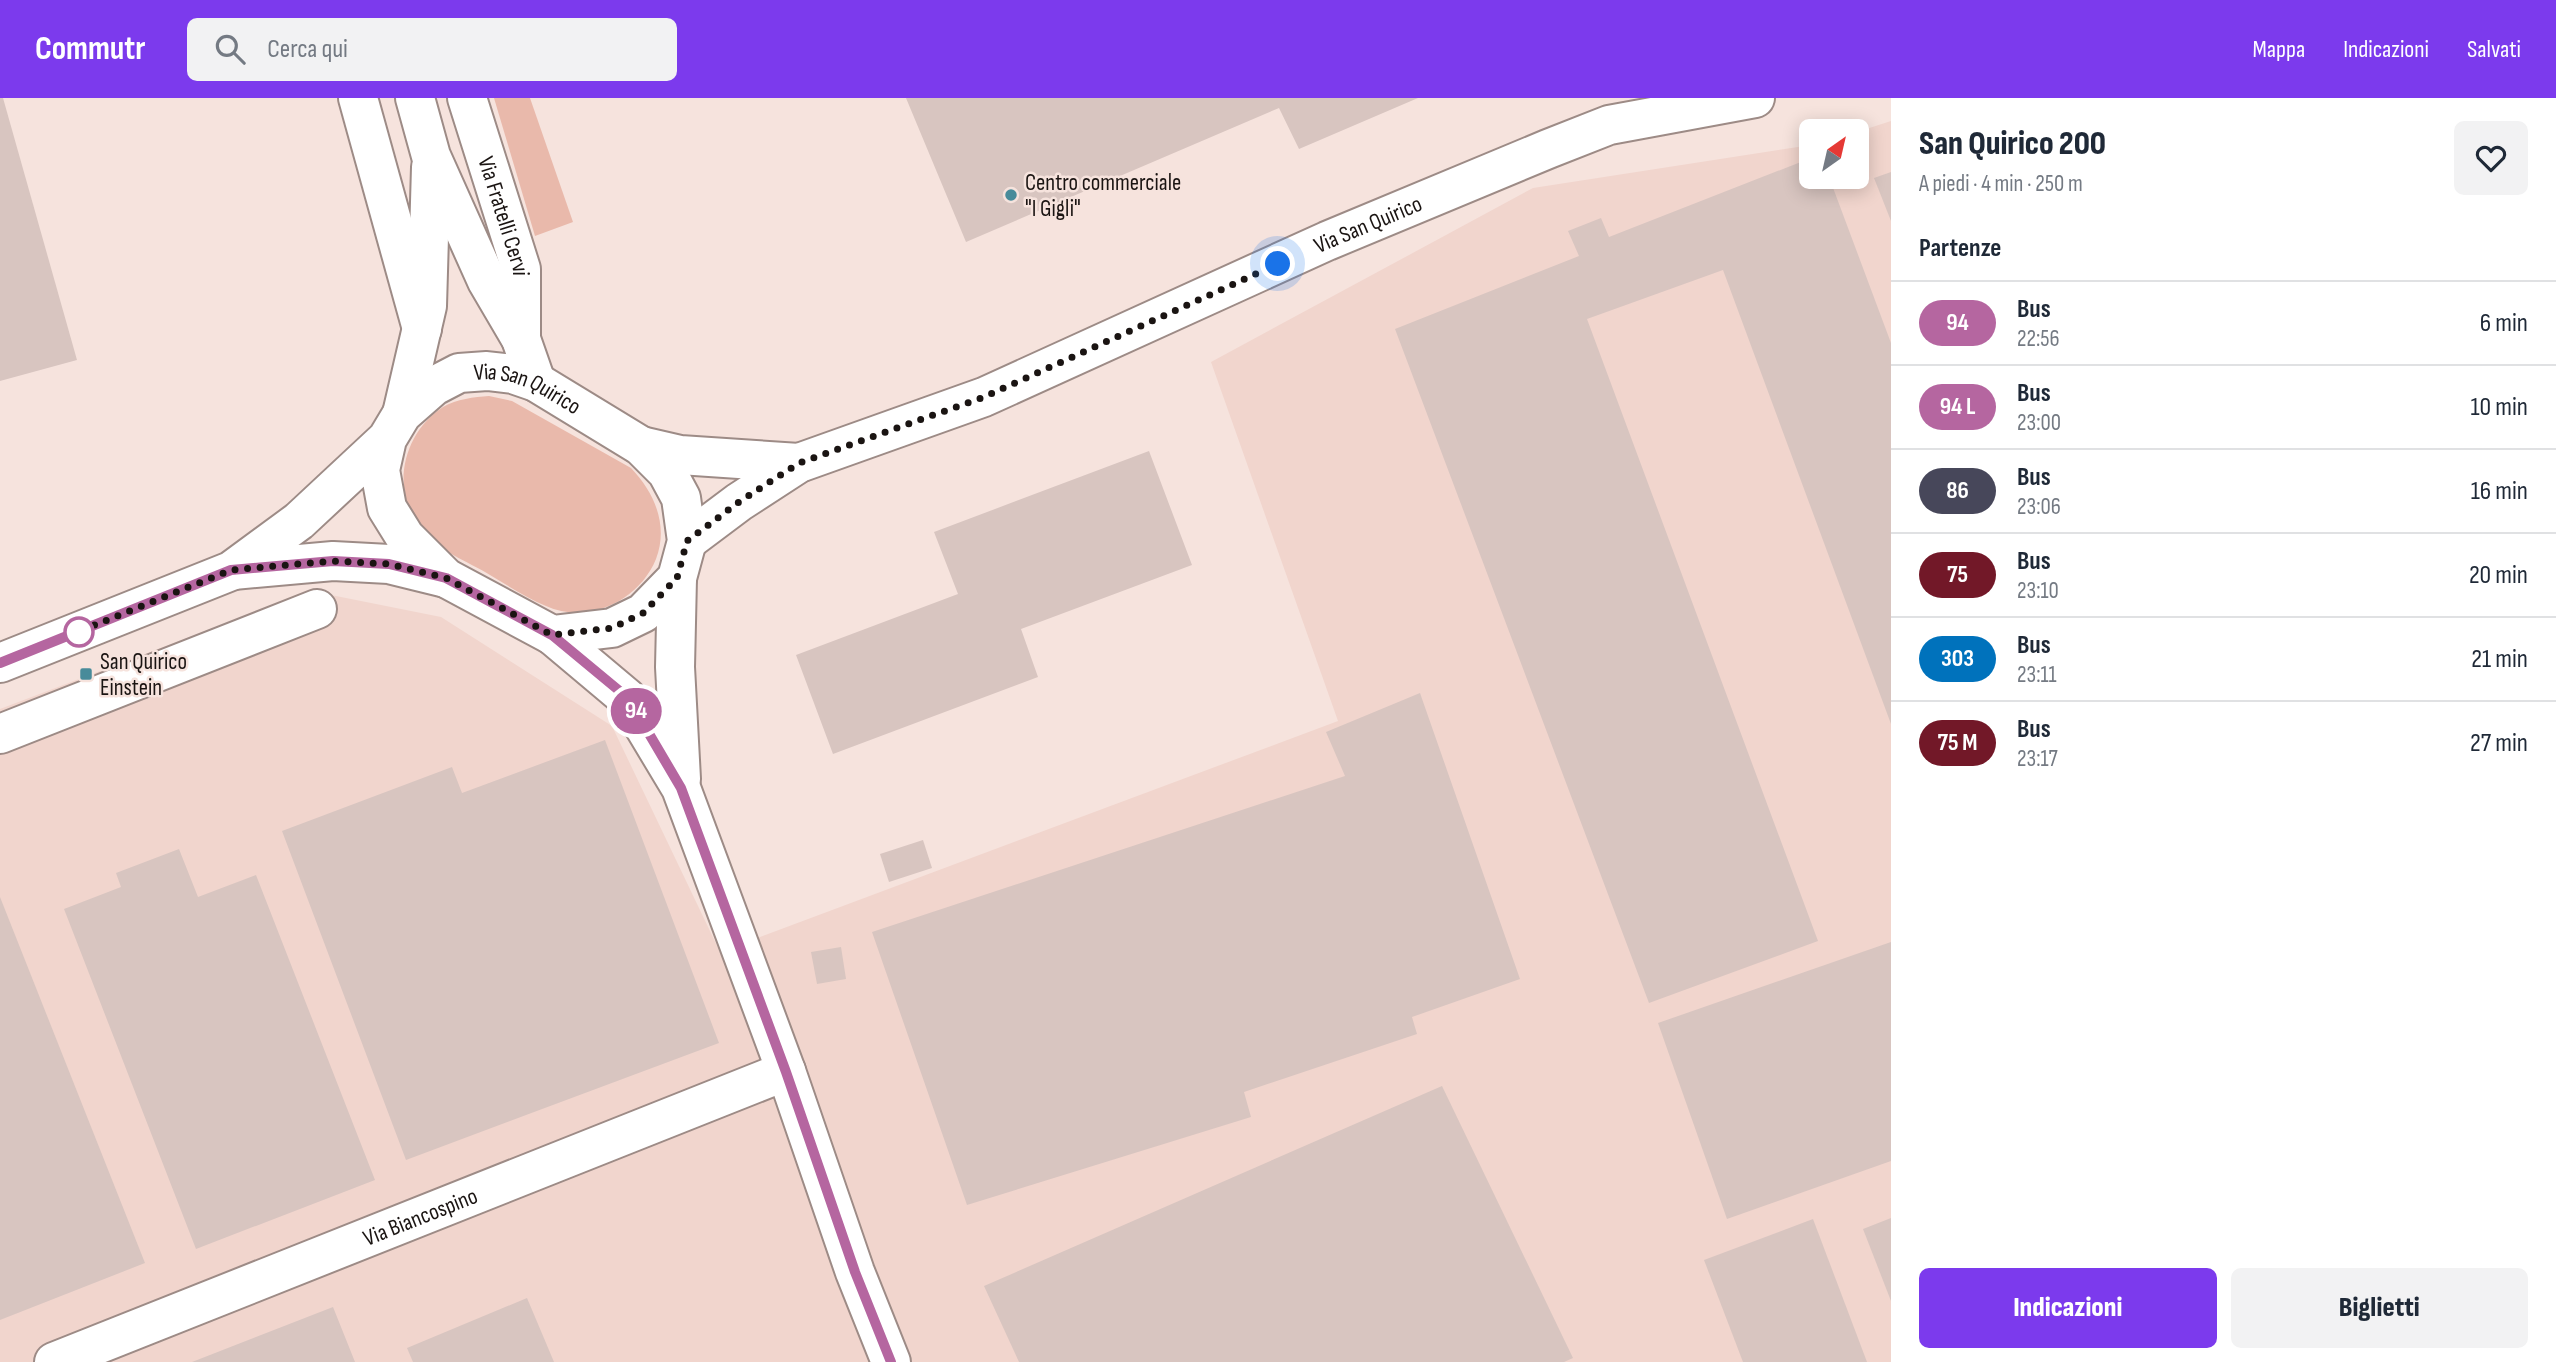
<!DOCTYPE html>
<html lang="it">
<meta charset="utf-8">
<style>
body{margin:0;font-family:"Sofia Sans Condensed",sans-serif;background:#f2f2f3;color:#1f2937;height:100vh;display:flex;flex-direction:column;font-size:26px;white-space:nowrap}
*{box-sizing:border-box;margin:0}
p{font-size:23px;color:#747a83}
.icon{flex:none;width:38px;height:38px;fill:none;stroke:currentColor;stroke-width:2;stroke-linecap:round;stroke-linejoin:round}
.map{position:relative;flex:1;overflow:hidden}
.sheet{display:flex;flex-direction:column;background:#fff;width:665px}
.sheet>*{flex:none}
.badge{padding:0 14px;border-radius:23px;font-size:24px;line-height:46px}
.needle{width:46px;rotate:34deg}
.tools{position:absolute;left:1799px;top:21px;display:grid;gap:14px}
.tools a{display:grid;place-items:center;width:70px;height:70px;border-radius:10px;background:#fff;box-shadow:0 4px 18px #0003;font-size:35px}
.you{position:absolute;width:35px;height:35px;margin:-18px;border:5px solid #fff;border-radius:50%;background:#1a73e8;box-shadow:0 0 0 10px #1a73e833}
.map>.badge{position:absolute;translate:-50% -50%;box-shadow:0 0 0 4px #fff}
h2{padding:0 28px;font-size:26px;line-height:63px}
.round{display:grid;place-items:center;flex:none;width:74px;height:74px;border-radius:10px;background:#f2f2f3}
.head{display:flex;align-items:center;justify-content:space-between;height:119px;padding:0 28px}
h1{font-size:33px;font-weight:800;line-height:52px}
.primary-button{display:flex;gap:14px;margin-top:auto;padding:14px 28px}
.primary-button a{flex:1;height:80px;border-radius:10px;background:#7c3aed;color:#fff;font-size:28px;font-weight:800;line-height:80px;text-align:center}
.primary-button a+a{background:#f2f2f3;color:#1f2937}
ul{padding:0;list-style:none}
li{display:flex;align-items:center;gap:21px;height:84px;padding:0 28px;border-top:2px solid #e0e1e3}
li div{flex:1}
li b{display:block;font-size:26px}
li em{font-style:normal}
li .badge{min-width:77px;font-weight:700;text-align:center}
header{display:flex;align-items:center;gap:42px;box-sizing:border-box;height:98px;padding:0 35px;background:#7c3aed;color:#fff}
header strong{font-size:33px}
nav{display:flex;gap:38px;margin-inline-start:auto;font-size:24px}
.search{width:490px;height:63px;background:#f2f2f3;display:flex;align-items:center;gap:18px;box-sizing:border-box;padding:0 24px;border-radius:10px;color:#747a83;font-size:26px}
main{display:flex;flex:1;min-height:0}
.map>svg:first-child{display:block}
.built{fill:#f1d5cd}
.green{fill:#e9b9ab}
.building{fill:#d8c5c0}
.lines{fill:none;stroke-linecap:round;stroke-linejoin:round}
.minor-casing{stroke:#9d8b86;stroke-width:42}
.major-casing{stroke:#9d8b86;stroke-width:42}
.minor{stroke:#fff;stroke-width:38}
.major{stroke:#fff;stroke-width:38}
.line-casing{stroke:#fff;stroke-width:16}
.line{stroke:#b566a0;stroke-width:10}
.walk{stroke:#1a1412;stroke-width:7;stroke-dasharray:0 12.6}
.poi-dot{fill:#488b9a;stroke:#f6e3dd;stroke-width:2.5}
.stop-dot{fill:#fff;stroke:#b566a0;stroke-width:3.5}
.labels{text-anchor:middle;stroke-width:5;stroke-linejoin:round;paint-order:stroke}
.poi-label{font-size:23px;fill:#1a1412;stroke:#f6e3dd;text-anchor:start}
.street-label{font-size:23px;fill:#1a1412;stroke:#f6e3dd}
</style>
<header>
<strong>Commutr</strong>
<div class="search"><svg class="icon" aria-label="search" viewBox="0 0 24 24"><circle cx="10" cy="10" r="6"/><path d="M15 15l6 6"/></svg>Cerca qui</div>
<nav><a>Mappa</a><a>Indicazioni</a><a>Salvati</a></nav>
</header>
<main>
<div class="map">
<svg width="1891" height="1264" viewBox="0 0 1891 1264">
<rect width="100%" height="100%" fill="#f6e3dd"/>
<path class="built" d="M1891,23V1264H0V611L311,493L441,519L612,628L720,854L1338,623L1211,264L1533,90L1811,47V79H1857V34Z"/>
<g class="green">
<path d="M494,0H530L573,124L535,138Z"/>
<path d="M489,298L512,303L631,370C654,394 669,427 656,461C639,503 588,527 546,508C525,499 505,486 485,474C462,461 436,451 420,430C390,391 403,335 443,309C457,301 474,299 489,298Z"/>
</g>
<g class="building">
<path d="M0,0H3L77,262L0,283Z"/>
<path d="M906,0H1418L1299,51L1279,10L966,144Z"/>
<path d="M1811,60V79H1829L1891,245V626L1723,172L1587,221L1818,843L1649,905L1395,231L1579,158L1568,133L1601,120L1609,139Z"/>
<path d="M1891,74V123L1874,80Z"/>
<path d="M1149,353L1192,467L1021,531L1038,579L833,656L796,557L958,496L934,434Z"/>
<path d="M1420,595L1520,881L1412,919L1417,936L1244,994L1251,1019L967,1107L872,834L1345,678L1326,634Z"/>
<path d="M605,642L719,945L406,1062L282,733L452,669L462,695Z"/>
<path d="M923,742L932,770L889,784L880,756Z"/>
<path d="M179,751L198,799L256,777L375,1082L196,1151L64,811L121,789L116,775Z"/>
<path d="M0,799L145,1165L0,1222Z"/>
<path d="M1891,844V1063L1727,1121L1658,925Z"/>
<path d="M841,849L846,881L817,886L811,854Z"/>
<path d="M1442,988L1573,1260L1564,1264H1019L984,1188Z"/>
<path d="M1891,1120V1203L1863,1131Z"/>
<path d="M1813,1121L1867,1264H1743L1704,1162Z"/>
<path d="M527,1200L554,1264H413L407,1250Z"/>
<path d="M333,1209L355,1264H192Z"/>
</g>
<g class="lines">
<defs>
<g id="minor">
<path d="M358,0L422,231"/>
<path id="s1" d="M467,0L521,171V241"/>
<path d="M641,348L680,357L799,365"/>
<path id="s2" d="M687,443L739,404L799,365L984,299L1327,143L1548,51L1609,27L1755,0"/>
<path d="M677,480L675,569L681,681"/>
<path d="M552,537L627,600L681,690L786,973L855,1174L891,1264"/>
<path d="M0,636L317,511"/>
<path id="s3" d="M54,1264L786,973"/>
</g>
<g id="major">
<path d="M415,0L431,58L487,183L521,241L536,284"/>
<path d="M402,316L427,208L431,69"/>
<path d="M233,472L333,463L389,466L446,480"/>
<path id="s4" d="M0,565L231,473L299,423L387,341L402,316L434,288L459,275L487,273L513,276L536,284L641,348L667,374L681,400L687,443L677,480L643,515L612,530L552,537L446,480L405,439L387,410L380,372L387,341"/>
</g>
</defs>
<use href="#minor" class="minor-casing"/>
<use href="#major" class="major-casing"/>
<use href="#minor" class="minor"/>
<use href="#major" class="major"/>
</g>
<g class="lines">
<defs>
<path id="line" d="M0,565L231,472L333,463L389,466L446,480L552,537L628,600L681,690L786,974L855,1174L891,1264"/>
</defs>
<use href="#line" class="line-casing"/>
<use href="#line" class="line"/>
<path class="walk" d="M79,534L75,535L231,472L333,463L389,466L446,480L552,537L612,530L643,515L677,480L687,443L739,404L799,365L984,299L1278,166"/>
</g>
<g class="poi-dot">
<circle cx="1011" cy="97" r="7"/>
<rect x="79" y="569" width="14" height="14" rx="3.5"/>
</g>
<circle class="stop-dot" cx="79" cy="534" r="14"/>
<g class="labels">
<g class="poi-label">
<text x="1025" y="92">Centro commerciale<tspan x="1025" dy="26">"I Gigli"</tspan></text>
<text x="100" y="571">San Quirico<tspan x="100" dy="26">Einstein</tspan></text>
</g>
<g class="street-label">
<text dy="8" stroke="none"><textPath href="#s1" startOffset="124">Via Fratelli Cervi</textPath></text>
<text dy="8" stroke="none"><textPath href="#s2" startOffset="754">Via San Quirico</textPath></text>
<text dy="8" stroke="none"><textPath href="#s4" startOffset="625">Via San Quirico</textPath></text>
<text dy="8" stroke="none"><textPath href="#s3" startOffset="394">Via Biancospino</textPath></text>
</g>
</g>
</svg>
<div class="tools">
<a><svg class="needle" viewBox="-14 -14 28 28"><path d="M0-13l5 13h-10z" fill="#e53935"/><path d="M0 13l5-13h-10z" fill="#747a83"/></svg></a>
</div>
<div class="you" style="left:1278px;top:166px"></div>
<b class="badge" style="left:636px;top:613px;background:#b566a0;color:#fff">94</b>
</div>
<section class="sheet">
<div class="head"><div><h1>San Quirico 200</h1><p>A piedi · 4 min · 250 m</p></div><a class="round"><svg class="icon" aria-label="heart" viewBox="0 0 24 24"><path d="M12 20l-8-8c-3-5 5-10 8-4 3-6 11-1 8 4z"/></svg></a></div>
<h2>Partenze</h2>
<ul>
<li><span class="badge" style="background:#b566a0;color:#fff">94</span><div><b>Bus</b><p>22:56</p></div><em>6 min</em></li>
<li><span class="badge" style="background:#b566a0;color:#fff">94 L</span><div><b>Bus</b><p>23:00</p></div><em>10 min</em></li>
<li><span class="badge" style="background:#47475a;color:#fff">86</span><div><b>Bus</b><p>23:06</p></div><em>16 min</em></li>
<li><span class="badge" style="background:#721828;color:#fff">75</span><div><b>Bus</b><p>23:10</p></div><em>20 min</em></li>
<li><span class="badge" style="background:#0072bc;color:#fff">303</span><div><b>Bus</b><p>23:11</p></div><em>21 min</em></li>
<li><span class="badge" style="background:#721828;color:#fff">75 M</span><div><b>Bus</b><p>23:17</p></div><em>27 min</em></li>
</ul>
<div class="primary-button"><a>Indicazioni</a><a>Biglietti</a></div>
</section>
</main>
